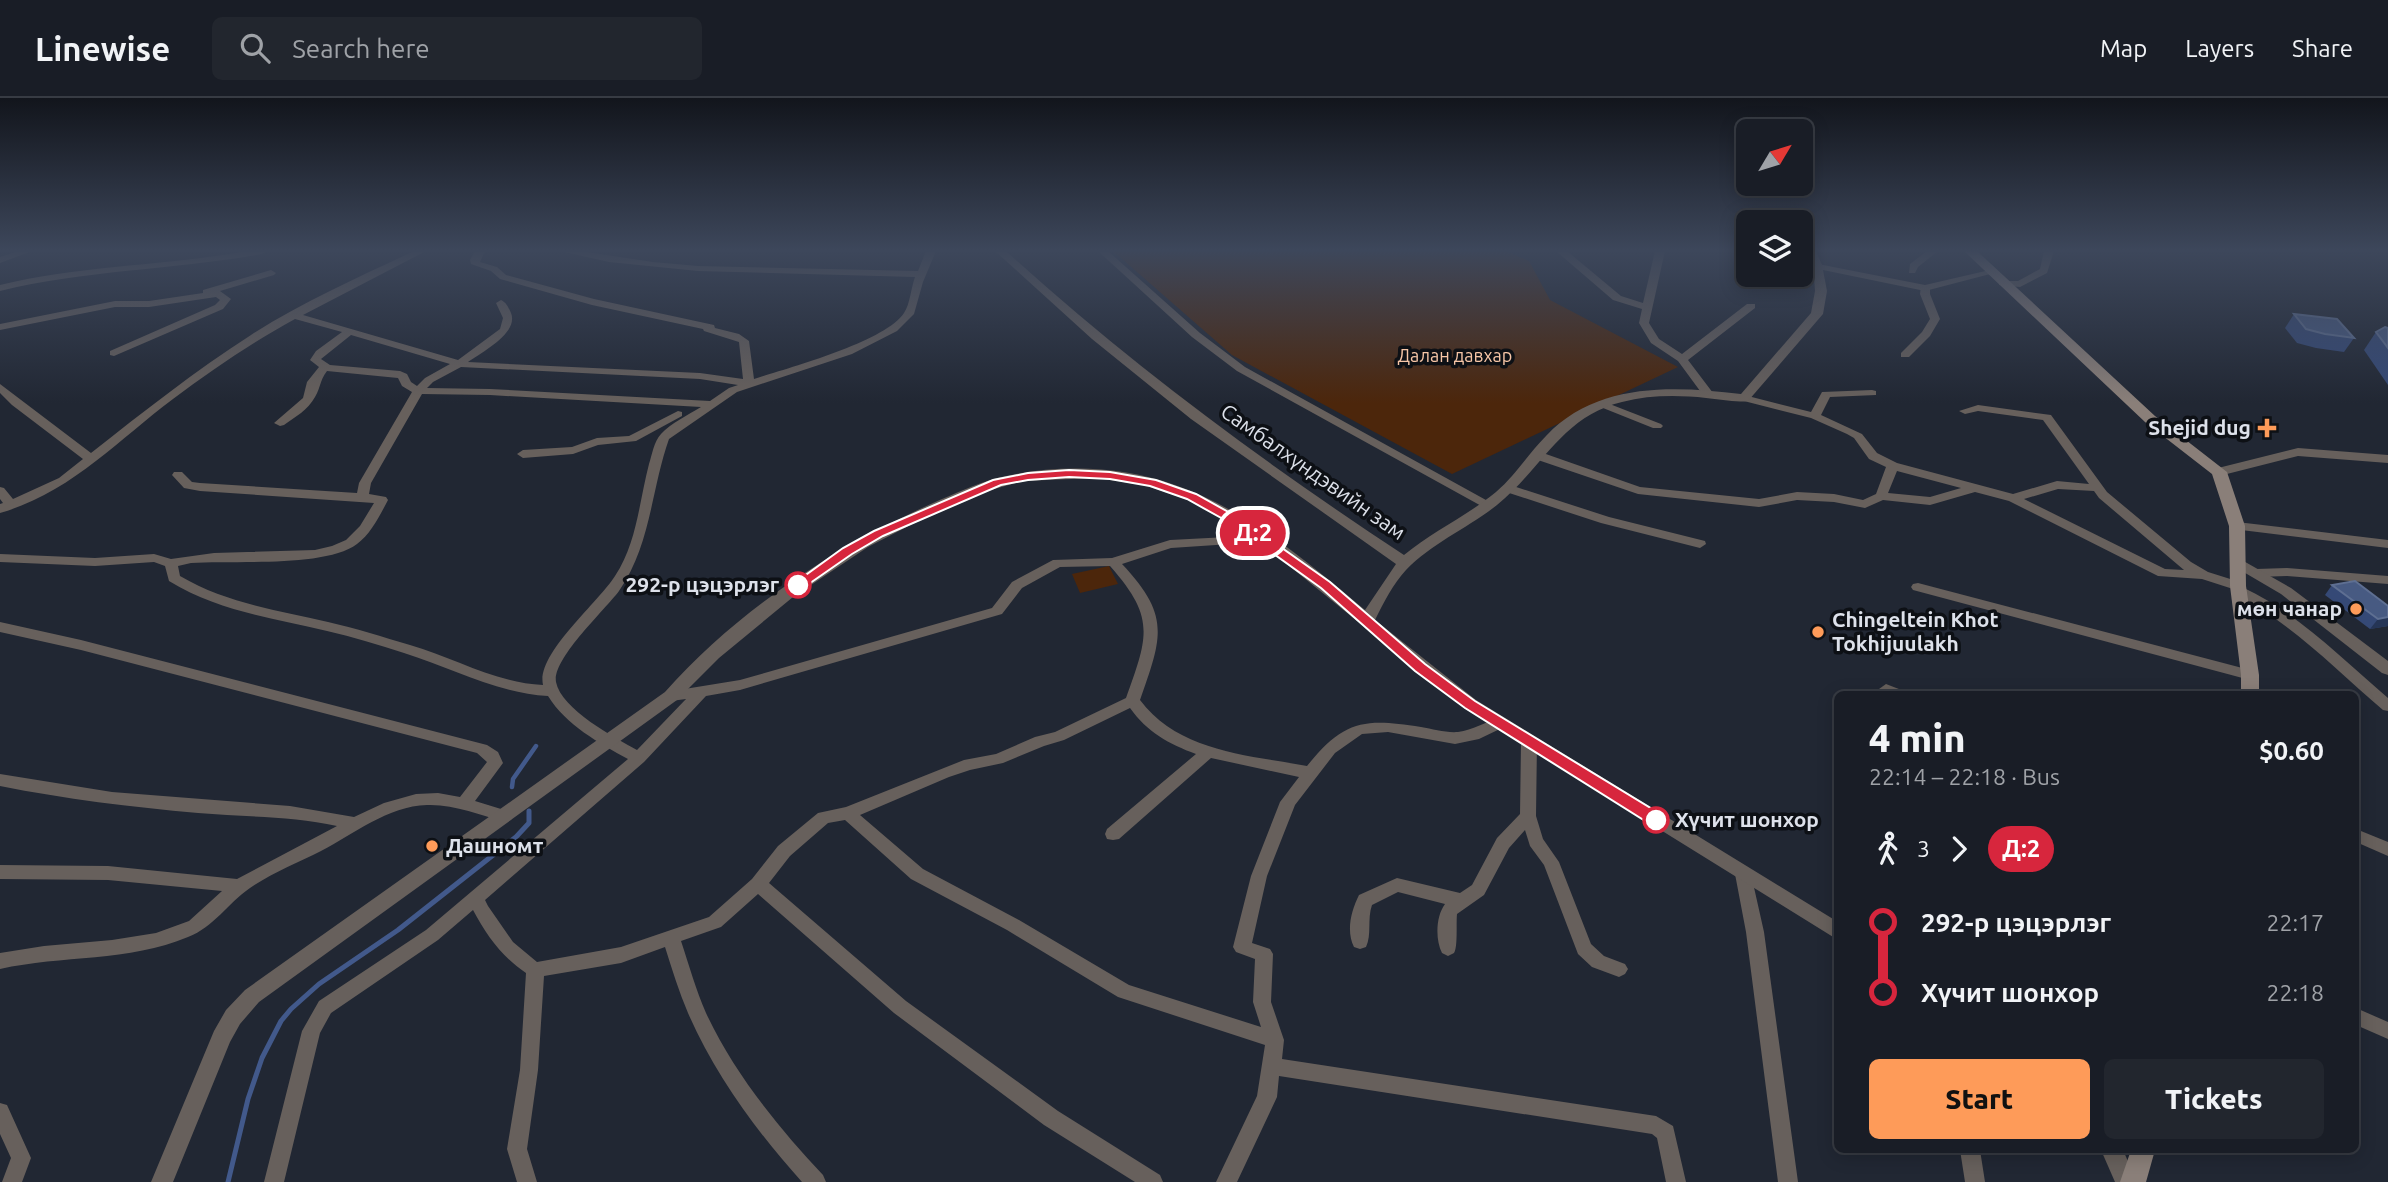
<!DOCTYPE html>
<meta charset="utf-8">
<style>
body{margin:0;font-family:Ubuntu,sans-serif;background:#22262e;color:#f1f3f6;height:100vh;display:flex;flex-direction:column;font-size:26px;white-space:nowrap}
*{box-sizing:border-box;margin:0}
p{font-size:23px;color:#9fa2a7}
.icon{flex:none;width:38px;height:38px;fill:none;stroke:currentColor;stroke-width:2;stroke-linecap:round;stroke-linejoin:round}
.map{position:relative;flex:1;overflow:hidden}
.details{position:absolute;left:1834px;top:593px;width:525px;height:462px;display:flex;flex-direction:column;background:#191d26;border-radius:10px;box-shadow:0 4px 18px #0003,0 0 0 2px #373b43}
.details>*{flex:none}
.badge{padding:0 14px;border-radius:23px;font-size:24px;line-height:46px}
.needle{width:46px;rotate:52deg}
.tools{position:absolute;left:1736px;top:21px;display:grid;gap:14px}
.tools a{display:grid;place-items:center;width:77px;height:77px;border-radius:10px;background:#191d26;box-shadow:0 4px 18px #0003,0 0 0 2px #373b43;font-size:35px}
.map>.badge{position:absolute;translate:-50% -50%;box-shadow:0 0 0 4px #fff}
.legs{display:flex;align-items:center;gap:10px;height:77px;padding:0 35px;font-size:23px}
.legs p{margin-inline-start:auto}
.headline{display:flex;align-items:center;justify-content:space-between;height:119px;padding:0 35px}
h1{font-size:38px;font-weight:800;line-height:52px}
.action{display:flex;gap:14px;margin-top:auto;padding:14px 35px}
.action a{flex:1;height:80px;border-radius:10px;background:#fe9b59;color:#111;font-size:28px;font-weight:800;line-height:80px;text-align:center}
.action a+a{background:#22262e;color:#f1f3f6}
ul{padding:0 35px;list-style:none}
li{display:flex;align-items:center;gap:24px;height:70px;font-size:26px}
li i{display:grid;place-items:center;width:10px;height:100%;margin:0 9px;background:currentColor}
li i::after{content:'';width:18px;height:18px;margin:-9px;border:5px solid;border-radius:50%;background:#191d26}
li p{margin-inline-start:auto}
li:first-child i{background:linear-gradient(#0000 50%,currentColor 0)}
li:last-child i{background:linear-gradient(currentColor 50%,#0000 0)}
header{display:flex;align-items:center;gap:42px;box-sizing:border-box;height:98px;padding:0 35px;background:#191d26;border-bottom:2px solid #373b43}
header strong{font-size:33px}
nav{display:flex;gap:38px;margin-inline-start:auto;font-size:24px}
.search{width:490px;height:63px;background:#22262e;display:flex;align-items:center;gap:18px;box-sizing:border-box;padding:0 24px;border-radius:10px;color:#9fa2a7;font-size:26px}
.map>svg:first-child{display:block}
.green{fill:#4c260b}
.lines{fill:none;stroke-linecap:round;stroke-linejoin:round}
.stream-far1{stroke:#42598b;stroke-width:4.5}
.stream{stroke:#42598b;stroke-width:5}
.minor{fill:#67605c;fill-rule:evenodd}
.tertiary{fill:#67605c;fill-rule:evenodd}
.secondary{fill:#8a7f79;fill-rule:evenodd}
.wall{fill:#354976}
.shaded-wall{fill:#253556}
.building{fill:#475a82;stroke:#5e6f92;stroke-width:2}
.line-1{fill:#d7263d;stroke:#fff;stroke-width:2}
.poi-dot{fill:#fe9b59;stroke:#0d1015;stroke-width:2.5}
.stop-1-dot{fill:#fff;stroke:#d7263d;stroke-width:3.5}
.labels{text-anchor:middle;stroke-width:7;stroke-linejoin:round;paint-order:stroke}
.far-park-label{font-size:18px;fill:#f7c6a7;stroke:#0d1015}
.poi-label{font-size:21px;font-weight:bold;fill:#dde1ea;stroke:#0d1015;text-anchor:end}
.street-label{font-size:21px;fill:#dde1ea;stroke:#0d1015}
.stop-label{font-size:21px;font-weight:bold;fill:#dde1ea;stroke:#0d1015;text-anchor:end}
</style>
<header>
<strong>Linewise</strong>
<div class="search"><svg class="icon" aria-label="search" viewBox="0 0 24 24"><circle cx="10" cy="10" r="6"/><path d="M15 15l6 6"/></svg>Search here</div>
<nav><a>Map</a><a>Layers</a><a>Share</a></nav>
</header>
<div class="map">
<svg width="2388" height="1084" viewBox="0 0 2388 1084">
<rect width="100%" height="100%" fill="#212733"/>
<g class="green">
<path d="M1113,153H1506L1529,163L1550,202L1678,269L1452,376L1232,257Z"/>
<path d="M1109,468L1118,486L1080,495L1072,476Z"/>
</g>
<g class="lines">
<path class="stream-far1" d="M512,689L513,681L536,648"/>
<path class="stream" d="M228,1084L248,1001L262,960L281,923L291,911L319,886L398,832L516,739L529,725V713"/>
<g class="minor">
<path d="M18,153H32L0,165V159Z"/>
<path d="M247,153H267L262,156C175,172 86,172 0,193V187C82,167 165,168 247,153Z"/>
<path d="M414,153H426L303,217L458,262L500,231L503,220L496,205L501,202C507,205 508,209 511,215C519,235 482,254 468,264L700,275L743,281L739,244L704,233L703,231L592,207L500,181L491,173L471,166L470,162L475,153H485L480,164L497,169L506,177L594,201L714,227L715,230L739,236L749,243L754,281C788,270 885,244 904,215C910,206 911,190 915,179L698,173L609,164L560,153H580L653,164L698,168L918,173L926,153H936L923,184L914,216L897,233L852,256L737,294L669,341C651,392 651,447 619,493C604,513 552,561 556,584C561,611 615,640 637,652L686,601L671,603L666,602L664,598L666,594L740,582L992,510L1012,484L1053,462L1112,460L1170,442L1266,437L1267,440L1261,444L1171,450L1122,466C1171,518 1162,539 1140,602C1179,654 1248,657 1307,668C1344,622 1364,620 1421,629C1433,631 1446,635 1458,634C1473,632 1485,624 1499,620L1504,621L1506,625L1504,629L1479,641L1455,646L1388,634L1362,636L1335,655L1295,707L1267,778L1252,845L1270,851L1273,856L1271,904L1284,942L1282,961L1656,1018L1673,1028L1686,1084H1666L1657,1040L1652,1036L1279,978L1277,999L1237,1084H1216L1257,998L1265,947L1118,899L1007,832L911,781L845,722L828,725L790,758L769,785L906,903L1058,1013L1160,1077L1163,1084H1135L1044,1027L894,915L758,796L721,829L681,843C689,867 696,892 706,915C734,975 778,1029 823,1077L826,1084H802C757,1034 715,977 688,915C679,894 672,871 665,849L621,865L544,878L538,972L527,1051L537,1084H517L507,1051L520,972L526,875C502,859 487,838 473,812L438,842L331,915L320,935L284,1084H264L302,933L319,903L426,832L628,661C599,645 566,627 548,598C497,595 452,570 404,555C379,547 353,539 327,533C272,520 218,513 169,483L165,468L154,464L95,468L0,464V456L95,460L154,456L171,461L214,455L315,452L332,448L346,442L360,428L374,405L200,393L184,390L172,377L174,374H182L192,384L200,385L357,395L359,385L412,294L402,288L398,280L327,273C319,284 321,289 315,299C308,312 295,319 284,327L280,328L274,325L303,300L307,284L319,269L310,262L316,253L342,234L295,221C253,244 212,272 173,301C117,343 70,395 0,415V406L3,405L0,401V389L4,390L13,401L59,380L83,361L12,307L0,295V286L91,355C143,314 195,273 251,237C302,204 359,179 414,153ZM351,237L450,266L425,280L417,288L411,284L407,276L400,273L330,267L321,261ZM461,269L700,281L738,287L729,290L710,303L490,291L427,290L433,284ZM422,296L490,297L701,309C688,317 671,325 661,336C654,343 652,357 649,366C639,404 637,445 615,478C597,506 536,556 543,587C496,585 455,560 410,547C383,539 355,530 328,524C276,512 226,505 180,478L178,468L191,465C232,462 325,470 357,446C371,436 380,417 388,402L386,399L369,396L371,385ZM1110,468C1156,520 1148,538 1126,600L1055,634L1035,639L996,656L964,662L846,709L818,715L778,748L752,781L709,819L621,849L537,864L513,844L488,808L485,802L644,664L706,598L740,592L1002,516L1022,490L1060,469ZM1130,610C1147,634 1169,646 1196,656L1107,731L1105,736L1107,741L1113,742L1119,741L1211,660L1299,679L1280,704L1251,778L1233,849L1236,854L1255,861L1253,904L1261,929L1129,887L1019,822L923,771L860,717L949,679L970,672L1003,665L1044,648L1064,642Z"/>
<path d="M1098,153H1108L1200,235L1245,269L1495,407L1489,411L1485,410L1237,273L1192,239Z"/>
<path d="M1556,153H1567L1621,198L1643,205L1655,153H1665L1649,225L1659,241L1682,256L1747,206H1755V210L1688,262L1713,295L1711,297H1703L1678,263L1651,245L1639,225L1642,211L1613,202Z"/>
<path d="M1806,153H1816L1822,167L1820,169H1814Z"/>
<path d="M1927,153H1938L1918,169L1915,175H1909L1910,166Z"/>
<path d="M2044,153H2054L2047,175L2020,189L1999,187V183H2018L2040,171Z"/>
<path d="M271,172L276,175L274,177L220,193L231,201L223,211L114,258L110,257V253L215,207L220,202L216,199L149,209H115L0,232V226L115,203H149L203,195V192Z"/>
<path d="M1921,188L1930,190V196L1940,221L1930,238L1909,259H1901V255L1922,234L1930,221L1920,196Z"/>
<path d="M1872,292L1876,293V297L1830,299L1821,317L1862,336L1877,355L1897,365L2013,396L2057,383L2089,386L2043,322L1978,313L1965,316L1959,313L1978,307L2051,317L2107,394L2191,464L2208,474L2243,485L2244,490C2299,516 2342,561 2388,600V613L2383,612C2335,571 2291,524 2234,496L2233,491L2202,481L2158,478L2009,403L1975,394L1930,407L1883,402L1865,410L1834,404L1797,402L1759,409L1638,396L1535,361L1533,358L1539,354L1543,355L1640,389L1759,401L1797,394L1834,396L1863,402L1876,396L1886,369L1869,361L1854,340L1847,336L1811,320L1740,302L1738,300L1744,297L1811,314L1822,294ZM1897,373L1961,390L1930,399L1888,395ZM2058,391L2094,393L2099,400L2184,472L2165,471L2024,401Z"/>
<path d="M1602,303L1661,326L1663,328L1661,330H1653L1598,308V304Z"/>
<path d="M678,313L682,314V318L636,343L598,347L573,356L523,360L517,356L523,352L572,349L597,340L629,338Z"/>
<path d="M1507,386L1609,419L1705,443L1706,446L1700,450L1601,425L1503,393L1501,390Z"/>
<path d="M2237,424L2388,442V450L2233,431L2231,428L2233,425Z"/>
<path d="M2287,470L2388,478V486L2287,478L2256,479L2249,475L2256,471Z"/>
<path d="M1918,485L2250,572L2257,577L2250,582L1913,492L1911,489L1913,486Z"/>
<path d="M0,524L81,542L487,647L498,654L503,665L475,703L511,714L513,718L511,722L505,724C480,717 454,706 427,707C388,708 354,736 321,753C297,765 272,775 250,790C228,805 214,829 188,839C129,864 62,857 0,871V855L44,848L112,842L156,835L189,823L222,793L108,782L0,781V767L108,768L237,781L337,728C292,718 244,719 198,715C131,709 65,701 0,688V676L112,694L290,708L354,719L384,705L416,696L438,695L460,699L487,664L477,655L81,552L0,534Z"/>
<path d="M1886,586L1904,593L1906,597L1881,595L1879,591Z"/>
<path d="M1529,638L1534,640L1537,644L1536,718L1543,741L1559,764L1591,846L1604,858L1625,866L1628,871L1625,876L1619,879L1592,869L1578,856L1544,767L1530,748L1525,732L1509,750L1484,797L1457,816C1456,826 1458,849 1454,855L1448,858L1442,855C1435,841 1436,818 1445,806L1398,794L1372,807C1367,821 1372,837 1366,849L1360,851L1354,849C1346,833 1351,813 1359,797L1397,780L1460,795L1472,787L1497,740L1520,716L1521,644L1524,640Z"/>
<path d="M2356,731L2388,744V758L2356,744Z"/>
<path d="M1743,769L1749,771L1751,776L1764,834L1798,1084H1778L1746,834L1735,776L1737,771Z"/>
<path d="M2356,910L2388,924V941L2356,927Z"/>
<path d="M0,1005L7,1007L31,1060L22,1084H2L11,1060L0,1036Z"/>
<path d="M1960,1052H1980L1985,1084H1965Z"/>
</g>
<g class="tertiary">
<path d="M995,153H1006C1130,266 1264,365 1404,457C1433,433 1467,418 1496,394C1516,377 1528,356 1546,338C1597,284 1673,288 1741,296L1811,215L1815,193L1813,165L1925,187L1994,171V175L1925,193L1823,172L1827,193L1823,216L1748,303C1735,305 1720,301 1706,300C1678,297 1649,297 1622,304C1562,318 1541,372 1497,407C1468,430 1432,445 1406,472C1393,486 1384,504 1375,522L1476,602L1838,824V842L1464,610L1261,445L1225,421L1186,401L1144,387L1096,380L1022,383L984,394L922,421L868,449L793,499L719,560L677,602L259,904L240,926L230,944L173,1084H151L214,933L226,912L245,892L665,594C737,513 834,449 933,405C954,396 975,386 997,380C1055,366 1119,367 1175,387C1247,412 1308,464 1365,512L1396,466L1191,321L1092,241Z"/>
<path d="M2298,350L2388,357V365L2298,358L2219,378L2212,374L2214,371Z"/>
<path d="M2240,461L2291,490L2388,563V577L2382,575L2281,496L2235,469L2233,466Z"/>
<path d="M2101,1052H2123L2137,1084H2115Z"/>
</g>
<g class="secondary">
<path d="M1964,153H1977L2155,318L2227,374L2245,428L2246,488L2259,577V597H2241V577L2230,488L2229,428L2212,376L2145,324Z"/>
<path d="M2131,1052H2155L2146,1084H2120Z"/>
</g>
</g>
<g class="wall">
<path d="M2294,216L2354,240L2344,254L2316,250L2297,245L2285,230Z"/>
<path d="M2388,230V287L2364,252L2376,234Z"/>
<path d="M2332,487L2388,508V528L2370,531L2325,497Z"/>
</g>
<path class="shaded-wall" d="M2388,519V528L2370,531L2378,521Z"/>
<g class="building">
<path d="M2294,216L2337,221L2354,240L2325,236L2306,231Z"/>
<path d="M2385,229L2388,230V250L2376,234Z"/>
<path d="M2355,483L2388,508V519L2378,521L2332,487Z"/>
</g>
<linearGradient id="sky" x2="0" y2="1"><stop stop-color="#12151c"/><stop offset="0.5" stop-color="#3d475b"/><stop offset="1" stop-color="#3d475b" stop-opacity="0"/></linearGradient>
<rect width="2388" height="305" fill="url(#sky)"/>
<path class="line-1" d="M1069,372L1110,374L1156,382L1196,396L1241,421L1330,484L1425,566L1475,603L1662,717L1664,722L1662,726H1650L1465,610L1415,573L1321,490L1232,426L1187,401L1150,388L1110,381L1069,379L1028,382L1001,387L883,438L852,456L803,490H793L792,487L843,450L874,433L993,382L1028,375Z"/>
<g class="poi-dot">
<path d="M2263.5 319.5h7v7h7v7h-7v7h-7v-7h-7v-7h7z"/>
<circle cx="2356" cy="511" r="7"/>
<circle cx="1818" cy="534" r="7"/>
<circle cx="432" cy="748" r="7"/>
</g>
<g class="stop-1-dot">
<circle cx="798" cy="487" r="12"/>
<circle cx="1656" cy="722" r="12"/>
</g>
<g class="labels">
<g class="far-park-label">
<text x="1455" y="264">Далан давхар</text>
</g>
<g class="poi-label">
<text x="2251" y="337">Shejid dug</text>
<text x="2342" y="518">мөн чанар</text>
<text x="1832" y="529" text-anchor="start">Chingeltein Khot<tspan x="1832" dy="24">Tokhijuulakh</tspan></text>
<text x="446" y="755" text-anchor="start">Дашномт</text>
</g>
<g class="street-label">
<text transform="translate(1313 374) rotate(35)" y="7">Самбалхүндэвийн зам</text>
</g>
<g class="stop-label">
<text x="779" y="494">292-р цэцэрлэг</text>
<text x="1675" y="729" text-anchor="start">Хүчит шонхор</text>
</g>
</g>
</svg>
<div class="tools">
<a><svg class="needle" viewBox="-14 -14 28 28"><path d="M0-13l5 13h-10z" fill="#e53935"/><path d="M0 13l5-13h-10z" fill="#9fa2a7"/></svg></a>
<a><svg class="icon" aria-label="layers" viewBox="0 0 24 24"><path d="M12 4l9 5-9 5-9-5zM3 14l9 5 9-5"/></svg></a>
</div>
<b class="badge" style="left:1253px;top:435px;background:#d7263d;color:#fff">Д:2</b>
<section class="details">
<div class="headline"><div><h1>4 min</h1><p>22:14 – 22:18 · Bus</p></div><b>$0.60</b></div>
<div class="legs"><svg class="icon" aria-label="walk" viewBox="0 0 24 24"><circle cx="13" cy="4" r="2"/><path d="M13 8l-2 6 4 7M11 14l-3 7M7 12l3-4h3l4 4"/></svg>3<svg class="icon" aria-label="forward" viewBox="0 0 24 24"><path d="M9 5l7 7-7 7"/></svg><b class="badge" style="background:#d7263d;color:#fff">Д:2</b></div>
<ul>
<li><i style="color:#d7263d"></i><b>292-р цэцэрлэг</b><p>22:17</p></li>
<li><i style="color:#d7263d"></i><b>Хүчит шонхор</b><p>22:18</p></li>
</ul>
<div class="action"><a>Start</a><a>Tickets</a></div>
</section>
</div>
